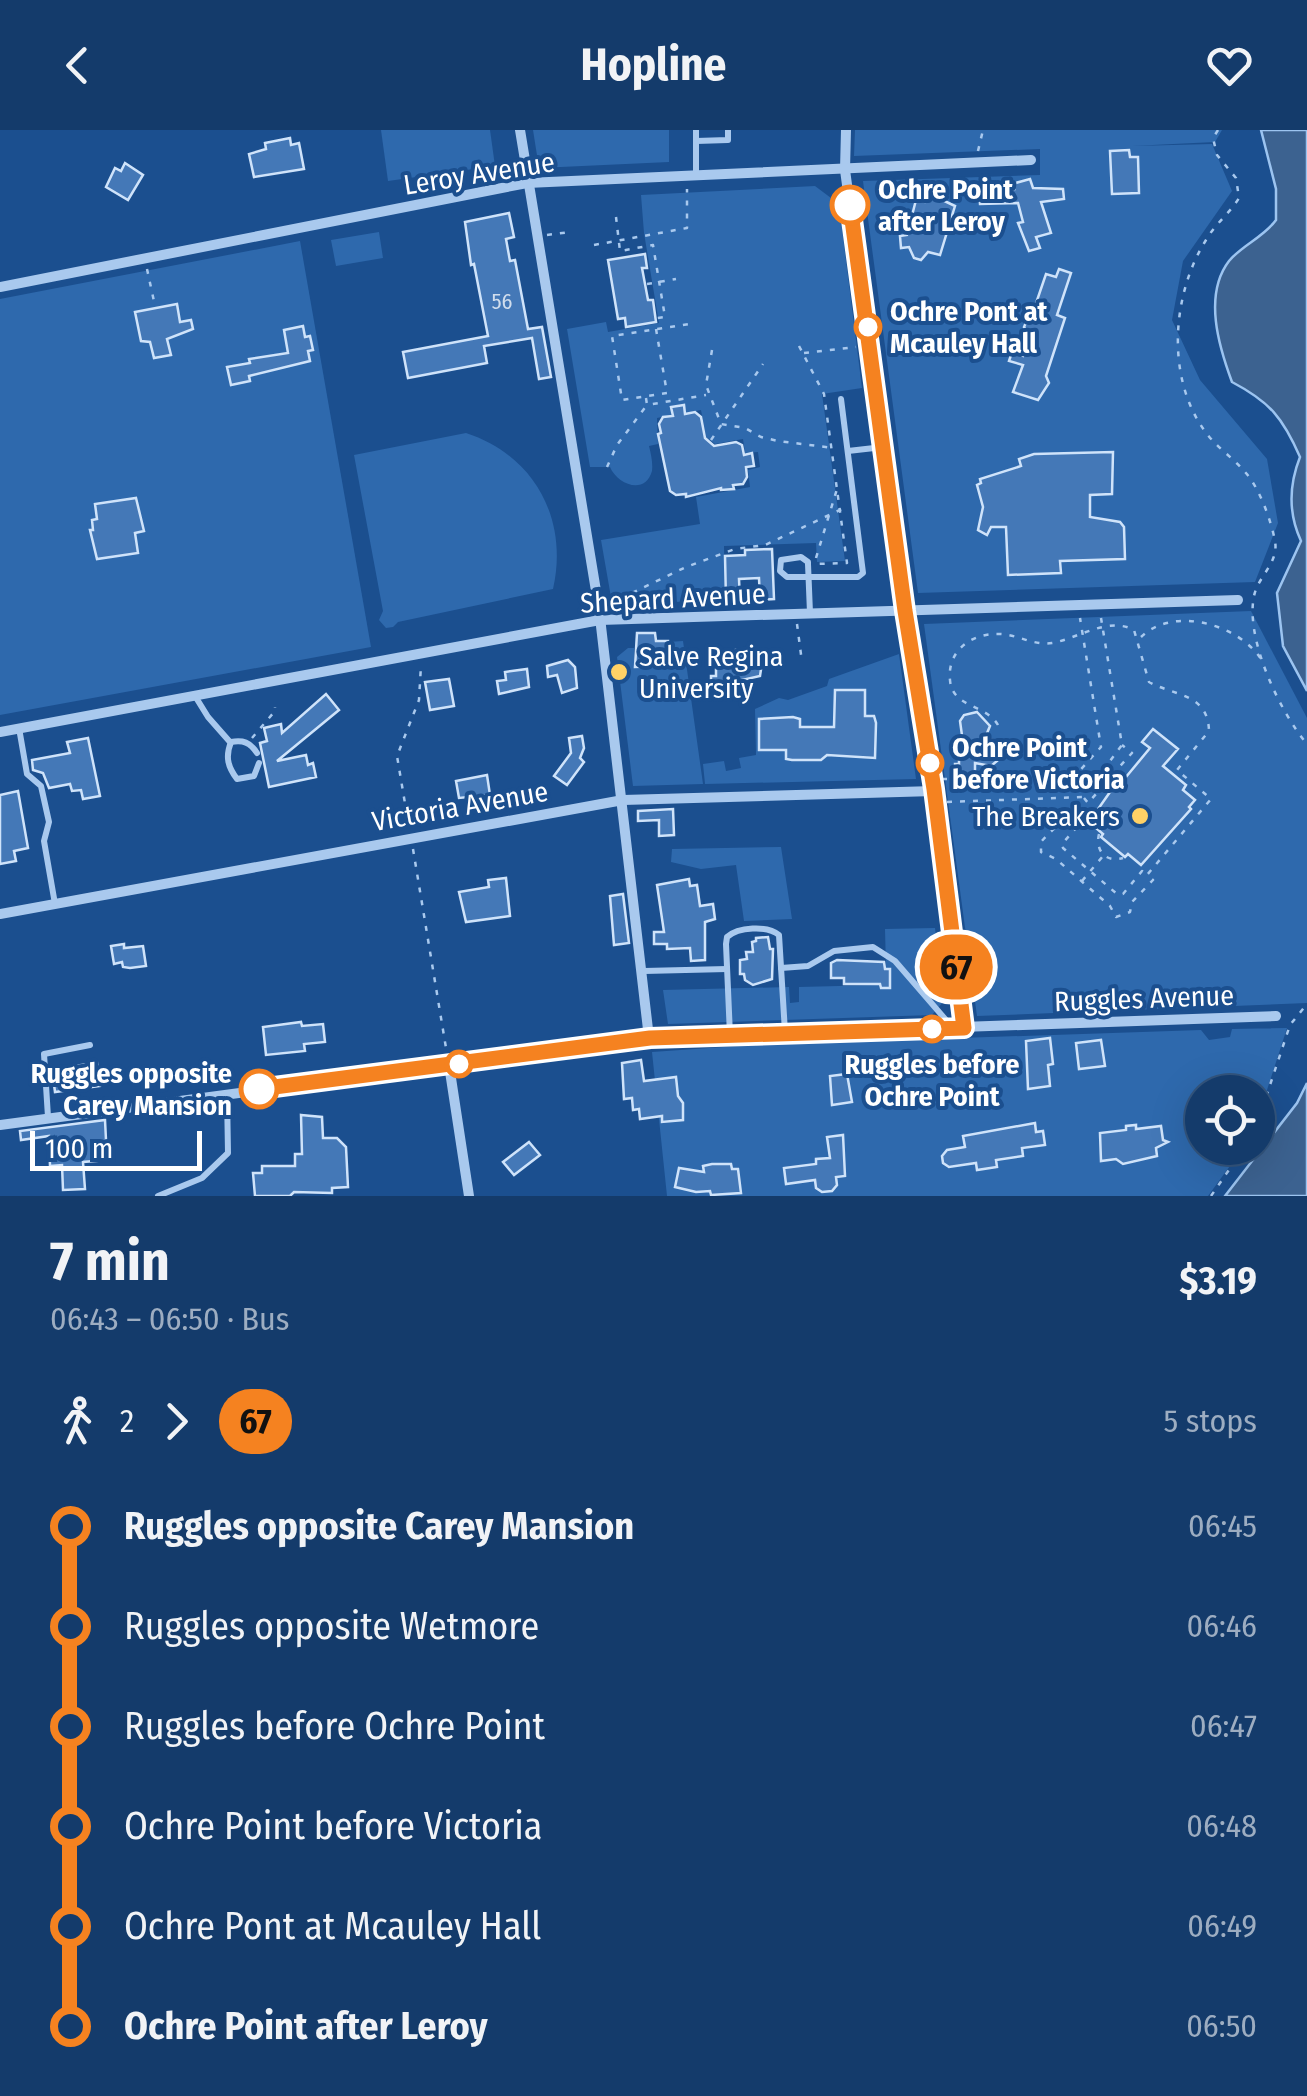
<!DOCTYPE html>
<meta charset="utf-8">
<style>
body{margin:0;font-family:"Fira Sans Condensed",sans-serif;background:#1d4271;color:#f1f3f6;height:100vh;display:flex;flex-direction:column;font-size:38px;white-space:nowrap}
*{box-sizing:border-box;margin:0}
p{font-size:32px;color:#9dadc1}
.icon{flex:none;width:55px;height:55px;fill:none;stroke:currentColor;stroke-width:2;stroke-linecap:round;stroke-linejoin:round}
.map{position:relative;height:1066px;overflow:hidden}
.drawer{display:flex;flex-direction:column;background:#143b6b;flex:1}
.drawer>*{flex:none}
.badge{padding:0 20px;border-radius:32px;font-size:35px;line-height:65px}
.tools{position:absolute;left:1185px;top:945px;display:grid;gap:20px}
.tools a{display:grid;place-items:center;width:90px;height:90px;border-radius:50%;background:#143b6b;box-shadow:0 10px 40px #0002,0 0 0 2px #33557e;font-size:50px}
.scale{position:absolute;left:30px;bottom:25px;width:172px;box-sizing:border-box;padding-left:10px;border:5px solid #fff;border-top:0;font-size:28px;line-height:35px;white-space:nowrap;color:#fff;-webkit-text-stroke:8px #1b4f8f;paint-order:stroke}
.map>.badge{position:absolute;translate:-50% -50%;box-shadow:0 0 0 5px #fff}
.legs{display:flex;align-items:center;gap:15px;height:110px;padding:0 50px;font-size:32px}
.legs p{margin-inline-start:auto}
.overview{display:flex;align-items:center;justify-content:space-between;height:170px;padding:0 50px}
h1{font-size:55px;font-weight:700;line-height:75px}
ul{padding:0 50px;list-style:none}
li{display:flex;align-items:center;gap:35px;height:100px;font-size:38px}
li i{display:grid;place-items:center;width:15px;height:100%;margin:0 12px;background:currentColor}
li i::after{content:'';width:25px;height:25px;margin:-12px;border:8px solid;border-radius:50%;background:#143b6b}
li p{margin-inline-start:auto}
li:first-child i{background:linear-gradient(#0000 50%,currentColor 0)}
li:last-child i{background:linear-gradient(currentColor 50%,#0000 0)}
header{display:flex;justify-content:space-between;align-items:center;height:130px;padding:0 50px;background:#143b6b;font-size:45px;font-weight:700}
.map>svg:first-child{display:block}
.green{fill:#2e69ad}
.water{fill:#3c6290;stroke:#9cc4f0;stroke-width:2.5}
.building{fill:#4478b7;stroke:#cfe3fa;stroke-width:2.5}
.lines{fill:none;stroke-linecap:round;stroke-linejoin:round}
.path{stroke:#a9c9ee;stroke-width:2.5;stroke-dasharray:5 8;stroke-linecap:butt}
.service{stroke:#a9c9ee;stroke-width:6}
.minor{stroke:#a9c9ee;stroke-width:10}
.line-1-casing{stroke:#fff;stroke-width:22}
.line-1{stroke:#f58220;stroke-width:15}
.stop-1-dot{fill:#fff;stroke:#f58220;stroke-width:5}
.poi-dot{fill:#ffd166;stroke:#1b4f8f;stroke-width:4}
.labels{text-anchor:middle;stroke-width:8;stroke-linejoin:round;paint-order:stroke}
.number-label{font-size:22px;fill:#d0dded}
.street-label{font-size:28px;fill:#fff;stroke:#1b4f8f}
.stop-label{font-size:28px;font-weight:bold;fill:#fff;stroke:#1b4f8f;text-anchor:start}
.poi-label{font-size:28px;fill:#fff;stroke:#1b4f8f;text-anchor:start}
</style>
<header><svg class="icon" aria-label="back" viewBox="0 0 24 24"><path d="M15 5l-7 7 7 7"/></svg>Hopline<svg class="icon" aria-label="heart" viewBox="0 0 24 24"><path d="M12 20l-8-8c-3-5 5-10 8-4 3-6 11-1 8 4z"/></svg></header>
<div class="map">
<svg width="1307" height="1066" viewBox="0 0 1307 1066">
<rect width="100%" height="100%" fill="#1b4f8f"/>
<g class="green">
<path d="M381,0H490L495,36L388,51Z"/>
<path d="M533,0H669V32L539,38Z"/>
<path d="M855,0H1222L1215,12L1132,16L1212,14L1232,61L1183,131L1172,190L1200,250L1267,329L1278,393L1255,452L918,463L863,51L1040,45V19L854,26Z"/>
<path d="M815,56L839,74L862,258L822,264L845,431L817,432L816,413L724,416L725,471L612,473L601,410L700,394L696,367L750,357L748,340L760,337L758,322L745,323L743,309L715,314L706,307L701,280L686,283L684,274L671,276L672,285L657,288L658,314L649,316C651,324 653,333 652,341C645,366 617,354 610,337H590L567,199L606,192L608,202L659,193L644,103L641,65Z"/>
<path d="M379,102L383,128L336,136L331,110Z"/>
<path d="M300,111L371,517L0,585V169Z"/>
<path d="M466,303C534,325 569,389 553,459L398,492L393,497L386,498L379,490L383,481L354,325Z"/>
<path d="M1251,481L1307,588V873L977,886L924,494Z"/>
<path d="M683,511L703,654L633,656L617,527L628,518H634V537L668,536V512Z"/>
<path d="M899,524L916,649L705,654L703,634L724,631L726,641L741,638L739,628L756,625L755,579L779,568L788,570L827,556L829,549Z"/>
<path d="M781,717L792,789L744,791L736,735L701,739L671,732L672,719Z"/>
<path d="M935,798L944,871L932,885L668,894L663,860L789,857L790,873L799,872V857L879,855L880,859H891V838H886L885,799Z"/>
<path d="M1287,898L1258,988V962H1202V1018H1243L1208,1066H667L652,922L752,915L1201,900L1209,910L1230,907L1232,899Z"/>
</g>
<g class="water">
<path d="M1261,0H1307V561L1283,516L1277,463L1301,411C1288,383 1289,355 1300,327C1283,288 1270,272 1232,252C1219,217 1203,165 1229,131C1242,115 1264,107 1276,90V59Z"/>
<path d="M1307,953V1066H1225L1297,973Z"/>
</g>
<g class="building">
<path d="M290,8L291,15L299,13L304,39L254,47L249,24L266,19L265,13Z"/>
<path d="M1129,20L1130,27H1138L1139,63L1112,64L1110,21Z"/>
<path d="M125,33L143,45L128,70L106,57L115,38L121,41Z"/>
<path d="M1030,49L1033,58L1063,59L1064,69L1041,72L1051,103L1036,107L1040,118L1029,121L1018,93L1023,92L1018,73L980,74L979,60L1014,59L1012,54Z"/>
<path d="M934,66L955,76L940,125L928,122L921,130L914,128L909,117L901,118L900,106L907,105L916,70L925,72Z"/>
<path d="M509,83L514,107L506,109L510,131L515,130L528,199L542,197L551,247L539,249L532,208L484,216L487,233L408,248L403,222L488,206L474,134L471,135L465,92Z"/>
<path d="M645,124L647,138H642L648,170H653L656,192L626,197L625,188L618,189L608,130Z"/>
<path d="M1059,139L1071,143L1057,185L1065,188L1046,246L1049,253L1038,270L1013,262L1023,235L1009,231L1012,222L1023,226L1030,206L1024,197L1027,190L1031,188L1046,144L1056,147Z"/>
<path d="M177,174L180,192L191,190L193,199L167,209L171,225L154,228L150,212L141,211L135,182Z"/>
<path d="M303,196L305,207L310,206L313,220L308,221L310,231L249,246L250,251L231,255L227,237L250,233L249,229L288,223L284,200Z"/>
<path d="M684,275L685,284L695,282L701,287L705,308L714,316L736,312L742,315L744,325L752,323L754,336L746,337L747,347L743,354L733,355L734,359L721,360V358L686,367V364L676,365L670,361L658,304L661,303L659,294L663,287L673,286L671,277Z"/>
<path d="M1113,322L1112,364L1090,365V387L1120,392L1124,397L1125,429L1060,431L1061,443L1008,445L1006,397H991L987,405L978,400L983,377L977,355L981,353L980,349L1021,336L1019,329L1034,324Z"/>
<path d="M136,368L144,401L135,403L138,423L97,429L90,400H93L92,390L97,389L95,374Z"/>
<path d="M772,419L774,469L760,470L759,448L739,449L740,470L726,471L725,426L745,425V420Z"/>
<path d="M637,503H655L656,511H668V536L635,537Z"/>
<path d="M736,520H764L760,546L742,550L739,560L711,561V546H716V533L723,532V525H736Z"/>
<path d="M568,530L575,537L577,558L562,563L557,545L548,547L547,536Z"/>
<path d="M527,539L529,557L499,564L497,551L506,550L505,542Z"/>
<path d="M449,549L454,576L430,580L425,552Z"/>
<path d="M835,560H865V586H874L876,593L875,628L827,625L821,630H792L786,629V620H759V589L793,587L800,589V597H834Z"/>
<path d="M326,564L339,580L277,631L306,625L308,635L313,633L316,647L269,657L260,613L267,611L264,598L281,594L282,603Z"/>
<path d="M977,582L990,596L985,608L993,610L998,622L994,626L997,631L991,636L975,633V645H955V634H959V627H965L960,591L964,585Z"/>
<path d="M1153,599L1178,619L1163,636L1186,655L1183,660L1195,670L1189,677L1191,679L1141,735L1128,724L1125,727L1101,707L1103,704L1089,692L1110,662L1099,654L1109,642L1119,651L1124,646L1126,647L1150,618L1142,612Z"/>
<path d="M582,606L584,618L580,628L584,632L567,655L554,646L571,623L569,608Z"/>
<path d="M88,608L100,666L83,669L81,660L72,661L70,654L49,658L43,643L33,640L32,630L70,623L67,612Z"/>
<path d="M487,645L490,665L459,668L456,651Z"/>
<path d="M18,661L28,718L14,721L16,731L0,734V665Z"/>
<path d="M673,679L674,705L659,706V690L638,691V681Z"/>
<path d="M506,748L510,786L466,792L459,762L489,757L488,750Z"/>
<path d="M689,749L690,756L697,755L700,776L713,774L715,789L705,792V830L691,831L690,818L667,819V814H654V802H664L657,755Z"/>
<path d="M623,764L629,813L614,815L610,766Z"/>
<path d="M768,807L770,819H773L772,849L753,855L745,850L744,844H740V830L747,829L746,822H753L752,812L756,811V808Z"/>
<path d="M124,814V818L143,816L146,836L130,838L123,837L122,832L114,834L111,816Z"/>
<path d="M837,830L884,832L885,839H890V858H881L880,854H844V848H831V833Z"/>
<path d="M301,892L302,896L323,894L325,912L304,914L305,921L266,925L263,897Z"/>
<path d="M1050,908L1053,934L1048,935L1050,956L1028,959L1026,911Z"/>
<path d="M1101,910L1105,936L1079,939L1076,913Z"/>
<path d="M641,930L644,951L676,947L678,966L683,973V990L662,992V986L640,989L639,979L633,980L632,968L624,969L622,933Z"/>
<path d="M97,933L100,956L55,962L52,939Z"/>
<path d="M847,944L852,972L832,975L830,946Z"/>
<path d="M301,985L322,987L323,1008H337L346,1017L348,1057L332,1058V1063L294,1062L290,1066H255L253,1043H262V1036H295V1024H302Z"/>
<path d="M105,990L107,1030L83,1032L85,1059L63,1060L62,1035L50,1036L49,1006L21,1010L20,1001Z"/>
<path d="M1035,993L1036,1002L1043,1001L1045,1015L1022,1018L1023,1026L996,1030L997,1037L977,1040L976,1033L949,1037L943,1033L942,1026L947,1020L965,1017L963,1006Z"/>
<path d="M1136,995V999L1161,996L1163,1010L1168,1012L1156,1018L1157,1026L1123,1034L1116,1029L1101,1031L1100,1003L1126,1000V996Z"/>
<path d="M843,1005L845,1046L836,1047L837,1055L832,1061L822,1062L816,1058L815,1050L786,1054L784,1038L816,1034V1029L830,1028L827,1007Z"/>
<path d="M529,1012L540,1025L514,1045L503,1032Z"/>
<path d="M712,1034H731L732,1039H738L741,1063L711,1065L710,1061L696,1062L675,1057L679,1038L704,1042L703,1036Z"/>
</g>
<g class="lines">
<g class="path">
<path d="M1218,0L1213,8L1217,25L1236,48L1239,68C1230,83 1215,94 1206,110C1170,167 1165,257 1212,310C1222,321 1235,330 1245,342C1259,357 1271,390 1275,411C1279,433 1258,446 1254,466C1245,509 1280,582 1307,614"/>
<path d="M978,21L983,0"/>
<path d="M616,87L620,121L653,115L665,187L657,188"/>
<path d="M547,105L570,102"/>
<path d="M594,115L687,98V59"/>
<path d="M147,139L155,176"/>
<path d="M647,154L676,149"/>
<path d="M656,199L667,263L622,270L612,206L690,194"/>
<path d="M799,216L824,264L847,433L815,434"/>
<path d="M712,220L706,255L721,294L745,298L761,307L778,311L834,318"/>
<path d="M804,223L856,217"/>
<path d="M646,268L647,275L706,265"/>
<path d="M711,310L763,234"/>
<path d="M607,337L617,315L647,275"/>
<path d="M816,428L837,359"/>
<path d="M609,474L686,437L735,419L765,415L842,379"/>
<path d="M797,494L802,532"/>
<path d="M1141,507C1174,475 1239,495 1261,529"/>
<path d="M998,595C986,574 952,578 950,550C947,521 971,503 999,504C1017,504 1033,516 1052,513C1077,509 1108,486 1134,500L1149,552C1174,566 1208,563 1209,601L1177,640L1211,669L1147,745L1153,750L1132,772L1130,782L1116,787L1110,776L1056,729L1041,722V712C1050,701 1062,693 1072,682L1077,686L1088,673"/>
<path d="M252,608L275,581V577"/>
<path d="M1112,645L1132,623L1122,615"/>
<path d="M942,649L1074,647L1101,617L1080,488"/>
<path d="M1084,668L1088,673L1103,656"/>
<path d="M947,672L1083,667L1122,615L1101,488"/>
<path d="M1078,687L1082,691L1062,714L1063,718L1117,764H1123L1142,741L1146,745"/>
<path d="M409,697L397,626L419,570L421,535"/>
<path d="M1099,704C1095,721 1106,733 1123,728"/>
<path d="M413,719L447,924"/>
<path d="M1082,751L1103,726"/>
<path d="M1258,991L1290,895L1307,874"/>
<path d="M1211,1066L1244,1018"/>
</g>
<g class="service">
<path d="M696,0V47"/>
<path d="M696,11L728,10V0"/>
<path d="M848,321L883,317"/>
<path d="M810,483L808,434V432L801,427L781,430L780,441L787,447H858L863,443L841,269"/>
<path d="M195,566L208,587L230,612"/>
<path d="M19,598L27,644L41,656L49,692L44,711L55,774"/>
<path d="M257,623C250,612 243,610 231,612C225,627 228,637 237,649L254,646L259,633"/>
<path d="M781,838L808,836L834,821L873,817L895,831L952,897"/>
<path d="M644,841L727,839"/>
<path d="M730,905L726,814L727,807C738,797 767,795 779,805L785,902"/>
<path d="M48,987L44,924L90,915"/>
<path d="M158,1066L202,1048L228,1023L227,964"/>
</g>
<g class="minor">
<path d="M520,0L599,479L649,908"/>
<path d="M846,0L845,40L905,481L934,659L964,898"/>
<path d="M0,157L527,53L1031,30"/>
<path d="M0,602L600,490L1238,470"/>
<path d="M0,784L623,670L934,661"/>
<path d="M449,935L469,1066"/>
<path d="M0,995L649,908L1276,886"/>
</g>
</g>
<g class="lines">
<defs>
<path id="line-1" d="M259,959L650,908L964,898L934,659L905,481L850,75"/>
</defs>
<use href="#line-1" class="line-1-casing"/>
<use href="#line-1" class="line-1"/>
</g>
<g class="stop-1-dot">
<circle cx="850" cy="75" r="18"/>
<circle cx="868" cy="197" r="12"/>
<circle cx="930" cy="633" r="12"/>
<circle cx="932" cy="899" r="12"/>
<circle cx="459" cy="934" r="12"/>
<circle cx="259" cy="959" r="18"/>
</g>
<g class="poi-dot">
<circle cx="619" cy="542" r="10"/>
<circle cx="1140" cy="686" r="10"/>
</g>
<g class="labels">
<g class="number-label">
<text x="502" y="179">56</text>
</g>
<g class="street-label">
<text transform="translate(479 43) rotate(-9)" y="10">Leroy Avenue</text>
<text transform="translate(673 468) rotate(-3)" y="10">Shepard Avenue</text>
<text transform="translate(460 676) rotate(-10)" y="10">Victoria Avenue</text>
<text transform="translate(1144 868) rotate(-2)" y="10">Ruggles Avenue</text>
</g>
<g class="stop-label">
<text x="878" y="69">Ochre Point<tspan x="878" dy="32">after Leroy</tspan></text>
<text x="890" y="191">Ochre Pont at<tspan x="890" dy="32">Mcauley Hall</tspan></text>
<text x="952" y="627">Ochre Point<tspan x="952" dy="32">before Victoria</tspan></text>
<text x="932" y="944" text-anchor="middle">Ruggles before<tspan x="932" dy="32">Ochre Point</tspan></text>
<text x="232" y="953" text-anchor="end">Ruggles opposite<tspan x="232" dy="32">Carey Mansion</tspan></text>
</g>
<g class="poi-label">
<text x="639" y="536">Salve Regina<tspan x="639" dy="32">University</tspan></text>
<text x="1120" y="696" text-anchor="end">The Breakers</text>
</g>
</g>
</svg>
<div class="tools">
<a><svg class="icon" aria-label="locate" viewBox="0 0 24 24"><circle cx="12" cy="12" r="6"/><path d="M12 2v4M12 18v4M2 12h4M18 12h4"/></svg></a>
</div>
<div class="scale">100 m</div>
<b class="badge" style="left:956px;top:837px;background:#f58220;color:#111">67</b>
</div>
<section class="drawer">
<div class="overview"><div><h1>7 min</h1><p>06:43 – 06:50 · Bus</p></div><b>$3.19</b></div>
<div class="legs"><svg class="icon" aria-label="walk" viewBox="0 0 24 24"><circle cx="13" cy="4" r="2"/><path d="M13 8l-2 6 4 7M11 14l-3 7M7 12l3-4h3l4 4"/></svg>2<svg class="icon" aria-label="forward" viewBox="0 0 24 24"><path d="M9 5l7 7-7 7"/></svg><b class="badge" style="background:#f58220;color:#111">67</b><p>5 stops</p></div>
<ul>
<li><i style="color:#f58220"></i><b>Ruggles opposite Carey Mansion</b><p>06:45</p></li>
<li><i style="color:#f58220"></i><span>Ruggles opposite Wetmore</span><p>06:46</p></li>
<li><i style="color:#f58220"></i><span>Ruggles before Ochre Point</span><p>06:47</p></li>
<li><i style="color:#f58220"></i><span>Ochre Point before Victoria</span><p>06:48</p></li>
<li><i style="color:#f58220"></i><span>Ochre Pont at Mcauley Hall</span><p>06:49</p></li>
<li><i style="color:#f58220"></i><b>Ochre Point after Leroy</b><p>06:50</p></li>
</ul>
</section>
